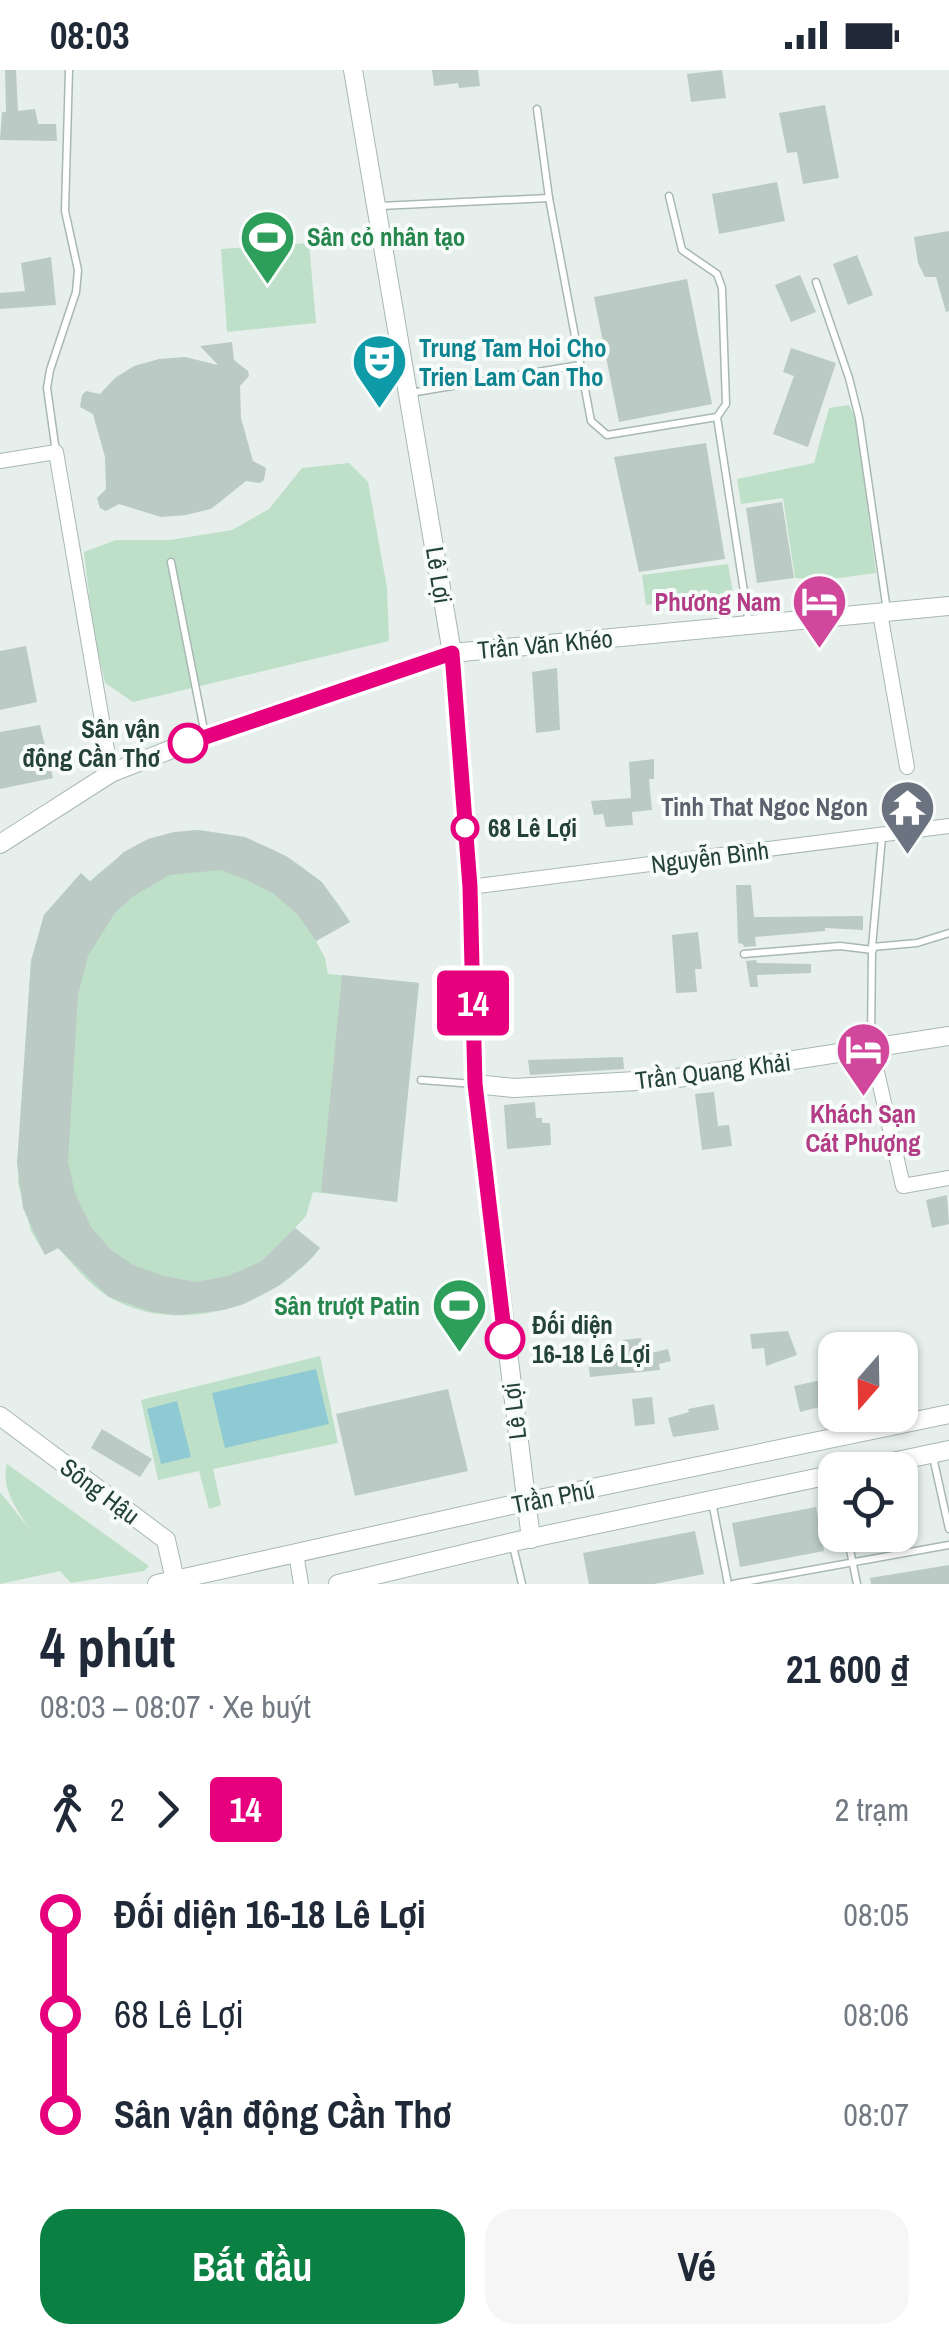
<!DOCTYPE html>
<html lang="vi">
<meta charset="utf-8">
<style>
body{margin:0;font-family:"Archivo Narrow",sans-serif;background:#f6f6f7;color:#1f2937;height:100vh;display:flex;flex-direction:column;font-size:38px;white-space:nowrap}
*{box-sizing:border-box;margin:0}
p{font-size:32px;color:#747a83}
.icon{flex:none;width:55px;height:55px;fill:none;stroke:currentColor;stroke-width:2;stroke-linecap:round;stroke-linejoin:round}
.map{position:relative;height:1514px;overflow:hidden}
.panel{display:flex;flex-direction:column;background:#fff;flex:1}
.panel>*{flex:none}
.badge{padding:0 20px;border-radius:8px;font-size:35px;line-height:65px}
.needle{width:65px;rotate:200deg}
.tools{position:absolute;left:818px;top:1262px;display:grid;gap:20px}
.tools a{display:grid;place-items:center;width:100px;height:100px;border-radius:20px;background:#fff;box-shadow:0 2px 8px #0004;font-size:50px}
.map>.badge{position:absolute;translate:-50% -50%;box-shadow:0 0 0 5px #fff}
.legs{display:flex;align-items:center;gap:15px;height:110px;padding:0 40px;font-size:32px}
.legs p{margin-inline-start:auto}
.headline{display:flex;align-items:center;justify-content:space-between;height:170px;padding:0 40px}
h1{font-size:55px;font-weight:700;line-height:75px}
.action{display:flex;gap:20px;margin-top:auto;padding:20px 40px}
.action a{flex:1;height:115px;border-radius:30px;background:#0b8043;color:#fff;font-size:40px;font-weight:700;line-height:115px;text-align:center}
.action a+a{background:#f6f6f7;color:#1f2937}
ul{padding:0 40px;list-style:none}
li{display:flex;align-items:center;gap:35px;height:100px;font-size:38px}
li i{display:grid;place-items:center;width:15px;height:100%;margin:0 12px;background:currentColor}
li i::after{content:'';width:25px;height:25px;margin:-12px;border:8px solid;border-radius:50%;background:#fff}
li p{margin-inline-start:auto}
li:first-child i{background:linear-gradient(#0000 50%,currentColor 0)}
li:last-child i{background:linear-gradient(currentColor 50%,#0000 0)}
.status{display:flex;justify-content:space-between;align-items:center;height:70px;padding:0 50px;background:#fff;direction:ltr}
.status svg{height:28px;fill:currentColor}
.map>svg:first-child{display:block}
.green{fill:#bfe0c8}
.water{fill:#8ec9d4}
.building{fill:#bbcac4}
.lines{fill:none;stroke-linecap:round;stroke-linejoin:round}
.service-casing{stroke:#a8b8b2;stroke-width:9}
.minor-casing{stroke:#a8b8b2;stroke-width:16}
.tertiary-casing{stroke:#a8b8b2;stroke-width:20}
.service{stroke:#fff;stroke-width:6}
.minor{stroke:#fff;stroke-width:14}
.tertiary{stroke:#fff;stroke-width:18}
.line-1-casing{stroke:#fff;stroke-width:22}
.line-1{stroke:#e6007e;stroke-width:15}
.stop-1-dot{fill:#fff;stroke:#e6007e;stroke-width:5}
.labels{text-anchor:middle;stroke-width:8;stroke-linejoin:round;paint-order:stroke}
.leisure-label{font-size:25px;font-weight:bold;fill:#27864d;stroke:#f7fbf9;text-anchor:start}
.culture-label{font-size:25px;font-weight:bold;fill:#0d838f;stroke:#f7fbf9;text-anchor:start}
.street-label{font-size:25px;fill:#24423a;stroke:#f7fbf9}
.hotel-label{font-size:25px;font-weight:bold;fill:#b23c85;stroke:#f7fbf9;text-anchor:end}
.stop-label{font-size:25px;font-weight:bold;fill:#24423a;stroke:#f7fbf9;text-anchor:start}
.worship-label{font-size:25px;font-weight:bold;fill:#5b616d;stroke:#f7fbf9;text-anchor:end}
</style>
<div class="status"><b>08:03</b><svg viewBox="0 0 49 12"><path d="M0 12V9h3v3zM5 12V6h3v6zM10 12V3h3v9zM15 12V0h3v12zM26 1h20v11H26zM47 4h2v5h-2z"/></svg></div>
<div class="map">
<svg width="949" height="1514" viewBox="0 0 949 1514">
<rect width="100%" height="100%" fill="#e6efeb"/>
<g class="green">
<path d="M309,173L316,253L227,262L221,179Z"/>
<path d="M849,335L856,349L876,503L824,510L795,508L783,428L741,434L737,409L814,393L829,338Z"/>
<path d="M349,393L368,412L387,518L389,571L133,632L105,613L93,559L84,482L116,470H170L232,460L269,439L302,398Z"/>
<path d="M728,494L733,523L646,535L642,505Z"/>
<path d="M198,760C265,768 315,792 350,852L316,871L325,888L328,904L419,913L397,1132L313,1122L306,1146L295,1158L320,1178C273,1238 178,1267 109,1227C89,1215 74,1195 58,1178L45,1185L31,1161L18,1113L31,891L44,845L81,803L90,811C124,781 152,763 198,760Z"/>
<path d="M320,1286L338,1373L213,1399L221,1435L209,1439L199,1401L158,1410L141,1330Z"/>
<path d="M7,1394L149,1496L144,1501L71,1513L60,1501L0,1514V1422L32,1462C18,1442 0,1418 7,1394Z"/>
</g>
<g class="water">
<path d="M316,1299L329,1354L225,1378L212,1323Z"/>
<path d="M177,1331L191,1387L161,1394L147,1339Z"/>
</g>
<g class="building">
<path d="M5,0H16L18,41L35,39L38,54H56L57,71L0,70L2,42H6Z"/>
<path d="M432,0H478L480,16L459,18L458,13L434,16Z"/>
<path d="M722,0L726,28L691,32L687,4Z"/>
<path d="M825,35L839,108L803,114L797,82L787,83L779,43Z"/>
<path d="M777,112L785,151L719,164L712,124Z"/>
<path d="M949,161V241L946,242L936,207H925L918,193L914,167Z"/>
<path d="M857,185L873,225L848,235L833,194Z"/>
<path d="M51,187L56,235L0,239V223L25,221L21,193Z"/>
<path d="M800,205L816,242L791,252L775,215Z"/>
<path d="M687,209L712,334L619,352L594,227Z"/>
<path d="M232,272L234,290L248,301L249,306L240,316L241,348L253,391L266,398L264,410L260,413L246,411L211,439L186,445L161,447L119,434L106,441L100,438L97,428L106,419L105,387L93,344L80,337L82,325L86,321L100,324L115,308L134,296L159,289L185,287L218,295L200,276Z"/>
<path d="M791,278L836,293L808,377L773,364L794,306L783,302Z"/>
<path d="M706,373L725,489L639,502L614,387Z"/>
<path d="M782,432L794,508L757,513L746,438Z"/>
<path d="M26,576L37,632L0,640V581Z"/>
<path d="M557,598L560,660L536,663L532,602Z"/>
<path d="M40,655L53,708L0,719V662Z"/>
<path d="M654,689V709H649L652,740L632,742L633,755L606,757L603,744L594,745L591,731L631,728L629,692Z"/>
<path d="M198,760L245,767L286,786L322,812L350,852L316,871L298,845L274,824L247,810L221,800L170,805L132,827L115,843L88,886L78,925L68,1092L75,1123L91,1157L110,1179L133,1195L164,1206L196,1212L228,1206L262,1191L295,1158L320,1178L309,1191L280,1215L244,1234L224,1240L178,1245L152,1242L109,1227L58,1178L45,1185L23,1138L17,1093L31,891L44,845L81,803L90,812L124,782L148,769L174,762Z"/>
<path d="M736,815H751L754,847L863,846V860L825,858V861L755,867L756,876L744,877L743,874L738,873Z"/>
<path d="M698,862L702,899H695L697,922L676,923L672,865Z"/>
<path d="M756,890L757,893L811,894V903L757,905L758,917H750L746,891Z"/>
<path d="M342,905L419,913L397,1132L321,1122Z"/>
<path d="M623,987L624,999L530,1005L528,990Z"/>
<path d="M714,1022L718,1056L729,1055L732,1076L702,1080L695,1024Z"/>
<path d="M535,1032L536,1048H542V1053H550L551,1075L507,1079L504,1035Z"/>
<path d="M947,1125L949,1154L932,1158L926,1130Z"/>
<path d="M788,1261L797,1285L766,1296L764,1278L752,1279L750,1264Z"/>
<path d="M641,1268L643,1285L668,1279L671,1291L659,1294L660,1300L590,1307L588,1290L625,1285L623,1270Z"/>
<path d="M835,1307V1333L800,1342L794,1316Z"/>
<path d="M448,1319L468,1401L355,1426L336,1344Z"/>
<path d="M652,1327L655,1354L635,1356L632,1329Z"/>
<path d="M714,1334L719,1360L673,1367L668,1348L689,1342L688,1339Z"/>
<path d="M102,1359L152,1389L140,1407L91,1378Z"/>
<path d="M816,1437L824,1481L740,1497L732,1453Z"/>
<path d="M695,1461L704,1504L654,1514H589L583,1483Z"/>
<path d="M949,1495V1514H871L870,1508Z"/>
</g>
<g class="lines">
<defs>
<g id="service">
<path d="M537,39L549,128L591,351L607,365L717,347L726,334L722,218L717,204L682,180L669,126"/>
<path d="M380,136L549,128"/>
<path d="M816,212L849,308L859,348L887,541"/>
<path d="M410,323L580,295"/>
<path d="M717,347L749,554"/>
<path d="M56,382L47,318L50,300L76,222L78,200L65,141L69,0"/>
<path d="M171,492L205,665"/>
<path d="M872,877L917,873L949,863"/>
<path d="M744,884L840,876L873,880"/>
<path d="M871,974L872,877L882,767"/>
<path d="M421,1010L474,1014"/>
<path d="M933,1387L949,1459"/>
<path d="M712,1432L728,1514"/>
<path d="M847,1465L857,1514"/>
<path d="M513,1476L522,1514"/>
<path d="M733,1514L949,1475"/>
</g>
<g id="minor">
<path d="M0,391L56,382L111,703"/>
<path d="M880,543L907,697"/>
<path d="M470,817L949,756"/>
<path d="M872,980L903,1116L949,1108"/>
<path d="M296,1483L301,1514"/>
</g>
<g id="tertiary">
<path d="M353,0L452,583L470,817L475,1014L531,1469"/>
<path d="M0,774L111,703L205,666L452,583L949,536"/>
<path d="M475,1014L514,1018L671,1009L949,966"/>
<path d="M0,1346L166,1470L175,1510"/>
<path d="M854,1400L949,1380"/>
<path d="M157,1514L525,1432L949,1344"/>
<path d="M338,1514L513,1472L835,1404"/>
</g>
</defs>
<use href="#service" class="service-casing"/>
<use href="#minor" class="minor-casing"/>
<use href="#tertiary" class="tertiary-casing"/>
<use href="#service" class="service"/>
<use href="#minor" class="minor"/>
<use href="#tertiary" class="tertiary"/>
</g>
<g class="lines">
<defs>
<path id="line-1" d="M188,673L452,583L470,817L475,1014L505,1269"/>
</defs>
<use href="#line-1" class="line-1-casing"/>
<use href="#line-1" class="line-1"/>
</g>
<defs>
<symbol id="stadium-pin" viewBox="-11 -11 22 30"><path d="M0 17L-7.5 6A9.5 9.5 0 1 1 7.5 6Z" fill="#2e9e5b" stroke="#f7fbf9"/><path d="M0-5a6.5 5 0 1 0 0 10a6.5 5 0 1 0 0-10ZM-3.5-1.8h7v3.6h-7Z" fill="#fff"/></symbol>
<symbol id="theatre-pin" viewBox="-11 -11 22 30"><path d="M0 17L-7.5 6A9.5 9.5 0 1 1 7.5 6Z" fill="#0f9aa8" stroke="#f7fbf9"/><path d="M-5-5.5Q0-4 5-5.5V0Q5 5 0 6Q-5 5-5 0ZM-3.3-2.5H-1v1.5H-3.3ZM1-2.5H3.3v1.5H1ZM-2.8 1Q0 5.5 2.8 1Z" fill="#fff"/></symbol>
<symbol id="hotel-pin" viewBox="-11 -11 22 30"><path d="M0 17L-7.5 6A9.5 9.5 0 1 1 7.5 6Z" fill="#d1479c" stroke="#f7fbf9"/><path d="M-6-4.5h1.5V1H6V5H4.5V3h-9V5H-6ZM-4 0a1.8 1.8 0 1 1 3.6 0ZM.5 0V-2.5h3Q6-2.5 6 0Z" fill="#fff"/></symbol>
<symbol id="temple-pin" viewBox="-11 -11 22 30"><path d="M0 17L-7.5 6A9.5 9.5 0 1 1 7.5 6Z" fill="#6b7280" stroke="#f7fbf9"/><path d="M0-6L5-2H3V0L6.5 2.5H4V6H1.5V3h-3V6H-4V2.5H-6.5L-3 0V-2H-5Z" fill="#fff"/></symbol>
</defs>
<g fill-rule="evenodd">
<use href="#stadium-pin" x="236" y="136" width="63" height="86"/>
<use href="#theatre-pin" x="348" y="260" width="63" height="86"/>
<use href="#hotel-pin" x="788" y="500" width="63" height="86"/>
<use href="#temple-pin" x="876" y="706" width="63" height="86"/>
<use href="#hotel-pin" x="832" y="948" width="63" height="86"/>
<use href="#stadium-pin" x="428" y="1204" width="63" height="86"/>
</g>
<g class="stop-1-dot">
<circle cx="188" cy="673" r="18"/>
<circle cx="465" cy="758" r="12"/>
<circle cx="505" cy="1269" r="18"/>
</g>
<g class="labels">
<g class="leisure-label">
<text x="307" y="176">Sân cỏ nhân tạo</text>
<text x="420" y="1245" text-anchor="end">Sân trượt Patin</text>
</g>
<g class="culture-label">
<text x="419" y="287">Trung Tam Hoi Cho<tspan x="419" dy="29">Trien Lam Can Tho</tspan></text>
</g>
<g class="street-label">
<text transform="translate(439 505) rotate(81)" y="9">Lê Lợi</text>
<text transform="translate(545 574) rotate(-5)" y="9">Trần Văn Khéo</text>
<text transform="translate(710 787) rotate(-7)" y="9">Nguyễn Bình</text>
<text transform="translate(713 1001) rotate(-7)" y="9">Trần Quang Khải</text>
<text transform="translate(514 1341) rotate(-97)" y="9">Lê Lợi</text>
<text transform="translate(100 1421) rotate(37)" y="9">Sông Hậu</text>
<text transform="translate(553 1427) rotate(-11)" y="9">Trần Phú</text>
</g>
<g class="hotel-label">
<text x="781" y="541">Phương Nam</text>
<text x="863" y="1053" text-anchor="middle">Khách Sạn<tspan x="863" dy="29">Cát Phượng</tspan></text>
</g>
<g class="stop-label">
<text x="160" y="668" text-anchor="end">Sân vận<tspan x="160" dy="29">động Cần Thơ</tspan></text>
<text x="488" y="767">68 Lê Lợi</text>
<text x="532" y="1264">Đối diện<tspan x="532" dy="29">16-18 Lê Lợi</tspan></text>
</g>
<g class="worship-label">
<text x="868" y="746">Tinh That Ngoc Ngon</text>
</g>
</g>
</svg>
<div class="tools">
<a><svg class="needle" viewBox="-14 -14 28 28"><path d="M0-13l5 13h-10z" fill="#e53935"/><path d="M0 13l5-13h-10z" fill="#747a83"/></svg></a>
<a><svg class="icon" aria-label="locate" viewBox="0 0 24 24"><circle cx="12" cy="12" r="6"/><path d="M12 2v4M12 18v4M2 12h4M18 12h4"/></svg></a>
</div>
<b class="badge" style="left:473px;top:933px;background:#e6007e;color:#fff">14</b>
</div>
<section class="panel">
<div class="headline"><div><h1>4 phút</h1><p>08:03 – 08:07 · Xe buýt</p></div><b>21 600 ₫</b></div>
<div class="legs"><svg class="icon" aria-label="walk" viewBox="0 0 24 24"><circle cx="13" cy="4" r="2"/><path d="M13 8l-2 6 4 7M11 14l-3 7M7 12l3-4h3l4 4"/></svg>2<svg class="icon" aria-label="forward" viewBox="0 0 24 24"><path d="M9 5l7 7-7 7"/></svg><b class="badge" style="background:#e6007e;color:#fff">14</b><p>2 trạm</p></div>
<ul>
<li><i style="color:#e6007e"></i><b>Đối diện 16-18 Lê Lợi</b><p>08:05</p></li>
<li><i style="color:#e6007e"></i><span>68 Lê Lợi</span><p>08:06</p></li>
<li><i style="color:#e6007e"></i><b>Sân vận động Cần Thơ</b><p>08:07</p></li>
</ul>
<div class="action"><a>Bắt đầu</a><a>Vé</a></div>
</section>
